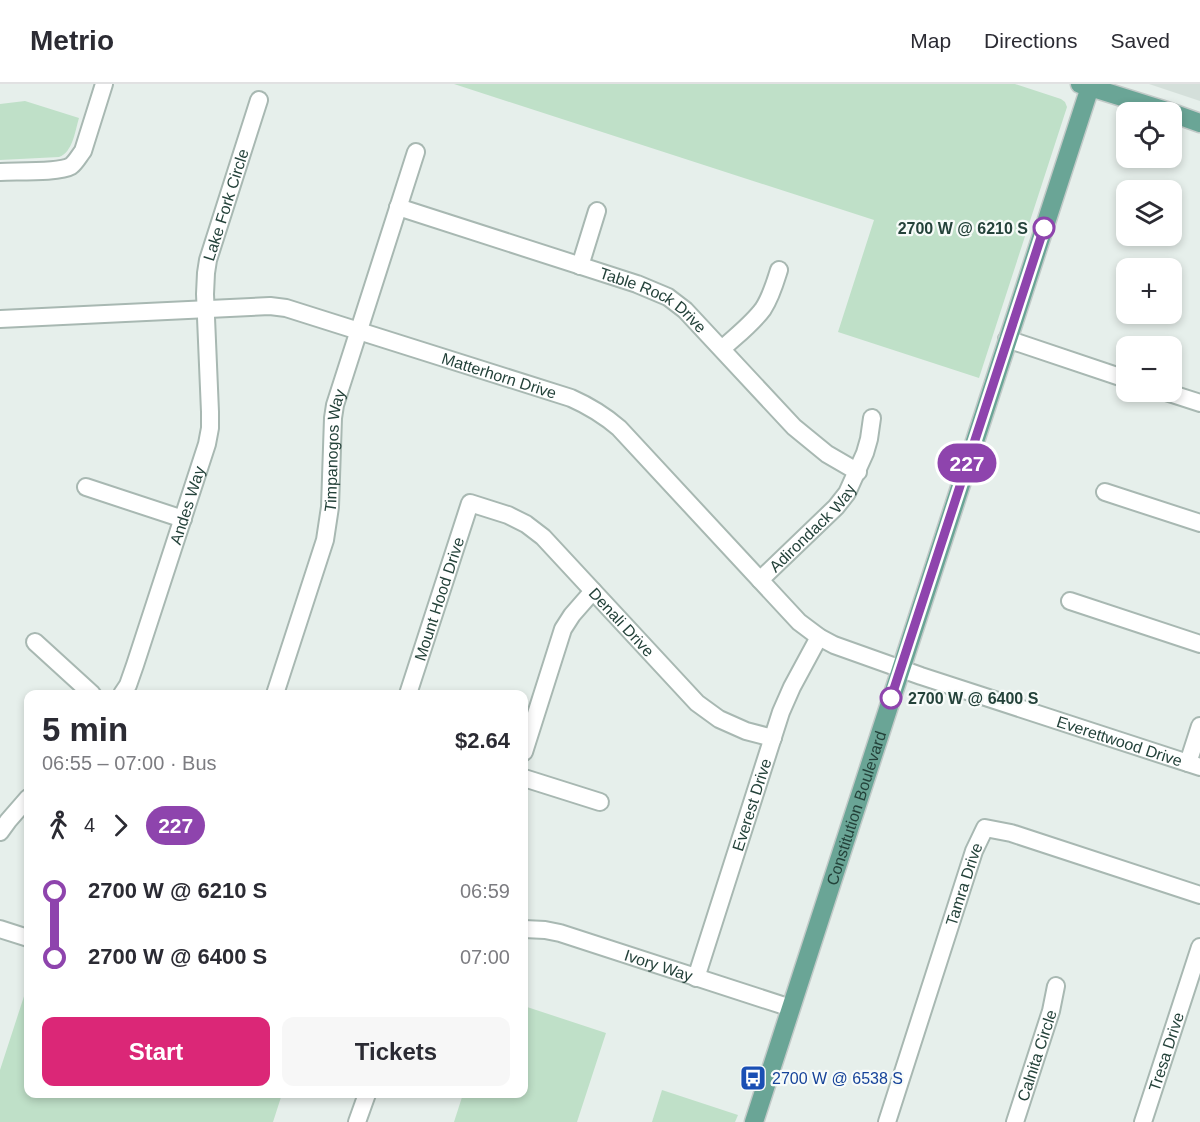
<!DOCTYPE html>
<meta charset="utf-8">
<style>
body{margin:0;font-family:Arial,sans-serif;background:#f7f7f7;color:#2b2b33;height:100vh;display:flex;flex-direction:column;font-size:22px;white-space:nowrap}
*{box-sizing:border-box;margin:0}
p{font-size:20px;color:#7c7c81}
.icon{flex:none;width:33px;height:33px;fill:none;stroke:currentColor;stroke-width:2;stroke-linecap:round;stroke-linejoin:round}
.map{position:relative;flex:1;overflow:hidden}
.panel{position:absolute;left:24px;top:606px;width:504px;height:408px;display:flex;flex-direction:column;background:#fff;border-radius:12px;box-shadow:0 3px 9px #0003}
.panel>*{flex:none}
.badge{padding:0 12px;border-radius:20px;font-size:21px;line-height:39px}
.fabs{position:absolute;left:1116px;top:18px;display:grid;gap:12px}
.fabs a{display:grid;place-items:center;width:66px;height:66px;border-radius:12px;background:#fff;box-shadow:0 3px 9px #0003;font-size:30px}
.map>.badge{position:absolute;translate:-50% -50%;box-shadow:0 0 0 3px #fff}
.legs{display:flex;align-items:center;gap:9px;height:66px;padding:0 18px;font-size:20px}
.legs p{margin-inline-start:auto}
.overview{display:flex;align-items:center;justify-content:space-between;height:102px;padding:0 18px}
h1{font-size:33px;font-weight:700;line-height:45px}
.cta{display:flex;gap:12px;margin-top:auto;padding:12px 18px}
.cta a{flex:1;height:69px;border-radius:12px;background:#db2777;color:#fff;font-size:24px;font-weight:700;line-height:69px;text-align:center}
.cta a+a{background:#f7f7f7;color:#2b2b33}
ul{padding:0 18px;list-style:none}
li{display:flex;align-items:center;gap:21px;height:66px;font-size:22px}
li i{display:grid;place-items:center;width:9px;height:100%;margin:0 8px;background:currentColor}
li i::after{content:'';width:15px;height:15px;margin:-8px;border:4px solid;border-radius:50%;background:#fff}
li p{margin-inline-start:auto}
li:first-child i{background:linear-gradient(#0000 50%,currentColor 0)}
li:last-child i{background:linear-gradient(currentColor 50%,#0000 0)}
header{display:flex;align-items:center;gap:36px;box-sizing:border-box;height:84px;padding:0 30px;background:#fff;border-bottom:2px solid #e1e1e2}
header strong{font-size:28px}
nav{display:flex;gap:33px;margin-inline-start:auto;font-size:21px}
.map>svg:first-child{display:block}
.built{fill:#d4dfda}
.green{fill:#bfe0c8}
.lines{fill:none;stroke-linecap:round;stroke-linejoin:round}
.minor-casing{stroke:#a8b8b2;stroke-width:20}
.major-casing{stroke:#c2cac8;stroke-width:21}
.minor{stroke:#fff;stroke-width:16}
.major{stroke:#6aa596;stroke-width:18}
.line-1-casing{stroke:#fff;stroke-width:14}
.line-1{stroke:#8e44ad;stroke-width:9}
.stop-1-dot{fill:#fff;stroke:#8e44ad;stroke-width:3}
.labels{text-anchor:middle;stroke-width:4.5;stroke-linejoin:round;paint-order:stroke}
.street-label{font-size:16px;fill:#24423a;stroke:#f7fbf9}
.stop-label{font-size:16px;font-weight:bold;fill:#24423a;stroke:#f7fbf9;text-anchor:end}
.transit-label{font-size:16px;fill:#164399;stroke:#f7fbf9;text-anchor:start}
</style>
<header>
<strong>Metrio</strong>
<nav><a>Map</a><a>Directions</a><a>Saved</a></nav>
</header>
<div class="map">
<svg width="1200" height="1038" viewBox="0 0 1200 1038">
<rect width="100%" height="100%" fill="#e6efeb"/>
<path class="built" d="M1149,0H1200V17Z"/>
<g class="green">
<path d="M454,0H1015L1061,15L1065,18L1067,23L979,294L838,248L874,136Z"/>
<path d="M25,17L79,34C75,47 73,68 59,73L0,76V20Z"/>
<path d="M28,900V1010H282L273,1038H0V986Z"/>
<path d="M524,922L606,949L577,1038H454L463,1010H524Z"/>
<path d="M662,1006L738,1031L735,1038H652Z"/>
</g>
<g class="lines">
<defs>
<g id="minor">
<path d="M0,88C16,87 59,89 71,82C76,78 79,72 83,67L104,0"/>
<path id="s1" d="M398,123L637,200L668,213L685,226L794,343L827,370L858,388"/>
<path d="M580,182L597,127"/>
<path id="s2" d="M0,235L270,222L286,224L571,314C589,322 604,331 619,344L799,538L819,553L834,561L921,592L1200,683"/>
<path d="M1007,255L1126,295"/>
<path d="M722,265C736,252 752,240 763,225C771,213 775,199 779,186"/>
<path d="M1166,308L1200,319"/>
<path d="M86,403L183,435"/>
<path d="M1105,408L1200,439"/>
<path id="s3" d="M760,496L836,423L847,409L865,369L869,355L872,334"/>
<path d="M1070,517L1200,560"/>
<path d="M35,558L92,610"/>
<path id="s4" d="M122,610L128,601L135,581L207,360L210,344V328L205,210L206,189L208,176L259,16"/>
<path id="s5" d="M275,610L325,456L330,423L333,334L335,321L416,68"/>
<path id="s6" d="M408,610L470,419L508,431L526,440L543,453L697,619L719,635L746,647L773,654"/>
<path d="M524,668L563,545L572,531L593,507"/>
<path d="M1188,679L1200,642"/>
<path d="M524,694L600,718"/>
<path d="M0,748L8,737L28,714"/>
<path d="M0,845L28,854"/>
<path id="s7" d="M524,845L545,846L560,849L791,924"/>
<path id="s8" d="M696,894L781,628L792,603L819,553"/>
<path d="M357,1038L367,1010"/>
<path id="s9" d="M887,1038L974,767L985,744L1011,749L1200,811"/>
<path id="s10" d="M1015,1038L1051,927L1056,902"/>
<path id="s11" d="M1143,1038L1200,863"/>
</g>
<g id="major">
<path d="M1080,0L1170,28"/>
<path d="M1172,29L1200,39"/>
<path id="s12" d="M754,1038L1091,0"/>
</g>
</defs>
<use href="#minor" class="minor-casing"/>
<use href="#major" class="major-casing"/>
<use href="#minor" class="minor"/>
<use href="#major" class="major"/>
</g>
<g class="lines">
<defs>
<path id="line-1" d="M891,614L1044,144"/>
</defs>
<use href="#line-1" class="line-1-casing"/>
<use href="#line-1" class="line-1"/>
</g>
<defs>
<symbol id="bus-square" viewBox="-11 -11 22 22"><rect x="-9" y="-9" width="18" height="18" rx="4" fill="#1a4fb4" stroke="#f7fbf9"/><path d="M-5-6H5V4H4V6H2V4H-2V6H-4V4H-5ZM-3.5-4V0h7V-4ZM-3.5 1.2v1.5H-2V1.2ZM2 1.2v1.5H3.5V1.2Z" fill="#fff"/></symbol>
</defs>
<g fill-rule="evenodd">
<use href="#bus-square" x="738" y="979" width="30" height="30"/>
</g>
<g class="stop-1-dot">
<circle cx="1044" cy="144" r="10"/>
<circle cx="891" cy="614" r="10"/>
</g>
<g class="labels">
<g class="street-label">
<text dy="6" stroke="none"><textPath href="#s4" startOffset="507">Lake Fork Circle</textPath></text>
<text dy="6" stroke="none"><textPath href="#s1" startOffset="273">Table Rock Drive</textPath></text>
<text dy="6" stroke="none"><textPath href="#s2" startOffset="510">Matterhorn Drive</textPath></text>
<text dy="6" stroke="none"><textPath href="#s5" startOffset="252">Timpanogos Way</textPath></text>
<text dy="6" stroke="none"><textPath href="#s4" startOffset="200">Andes Way</textPath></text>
<text dy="6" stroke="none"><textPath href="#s3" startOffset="74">Adirondack Way</textPath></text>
<text dy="6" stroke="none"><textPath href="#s6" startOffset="100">Mount Hood Drive</textPath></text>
<text dy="6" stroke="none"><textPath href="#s6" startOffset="398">Denali Drive</textPath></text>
<text dy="6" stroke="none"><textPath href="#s2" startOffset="1250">Everettwood Drive</textPath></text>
<text dy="6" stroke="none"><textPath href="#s8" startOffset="182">Everest Drive</textPath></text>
<text dy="6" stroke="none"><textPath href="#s12" startOffset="330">Constitution Boulevard</textPath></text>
<text dy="6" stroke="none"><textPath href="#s9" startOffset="250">Tamra Drive</textPath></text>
<text dy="6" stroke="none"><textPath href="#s7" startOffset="140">Ivory Way</textPath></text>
<text dy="6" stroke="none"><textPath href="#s11" startOffset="74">Tresa Drive</textPath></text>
<text dy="6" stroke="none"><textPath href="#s10" startOffset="70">Calnita Circle</textPath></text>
</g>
<g class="stop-label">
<text x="1028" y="150">2700 W @ 6210 S</text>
<text x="908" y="620" text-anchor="start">2700 W @ 6400 S</text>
</g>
<g class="transit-label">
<text x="772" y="1000">2700 W @ 6538 S</text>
</g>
</g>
</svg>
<div class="fabs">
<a><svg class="icon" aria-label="locate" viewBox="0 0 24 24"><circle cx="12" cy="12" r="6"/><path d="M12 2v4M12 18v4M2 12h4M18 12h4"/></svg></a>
<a><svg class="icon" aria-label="layers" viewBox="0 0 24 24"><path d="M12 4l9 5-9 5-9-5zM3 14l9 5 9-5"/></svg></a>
<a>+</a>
<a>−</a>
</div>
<b class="badge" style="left:967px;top:379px;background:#8e44ad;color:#fff">227</b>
<section class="panel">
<div class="overview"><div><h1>5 min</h1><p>06:55 – 07:00 · Bus</p></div><b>$2.64</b></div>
<div class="legs"><svg class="icon" aria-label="walk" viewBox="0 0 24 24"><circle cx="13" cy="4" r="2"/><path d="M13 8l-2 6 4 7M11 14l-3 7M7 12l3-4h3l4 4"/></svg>4<svg class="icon" aria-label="forward" viewBox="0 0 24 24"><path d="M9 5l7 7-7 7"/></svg><b class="badge" style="background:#8e44ad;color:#fff">227</b></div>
<ul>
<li><i style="color:#8e44ad"></i><b>2700 W @ 6210 S</b><p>06:59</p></li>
<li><i style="color:#8e44ad"></i><b>2700 W @ 6400 S</b><p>07:00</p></li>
</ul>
<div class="cta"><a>Start</a><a>Tickets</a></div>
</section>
</div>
